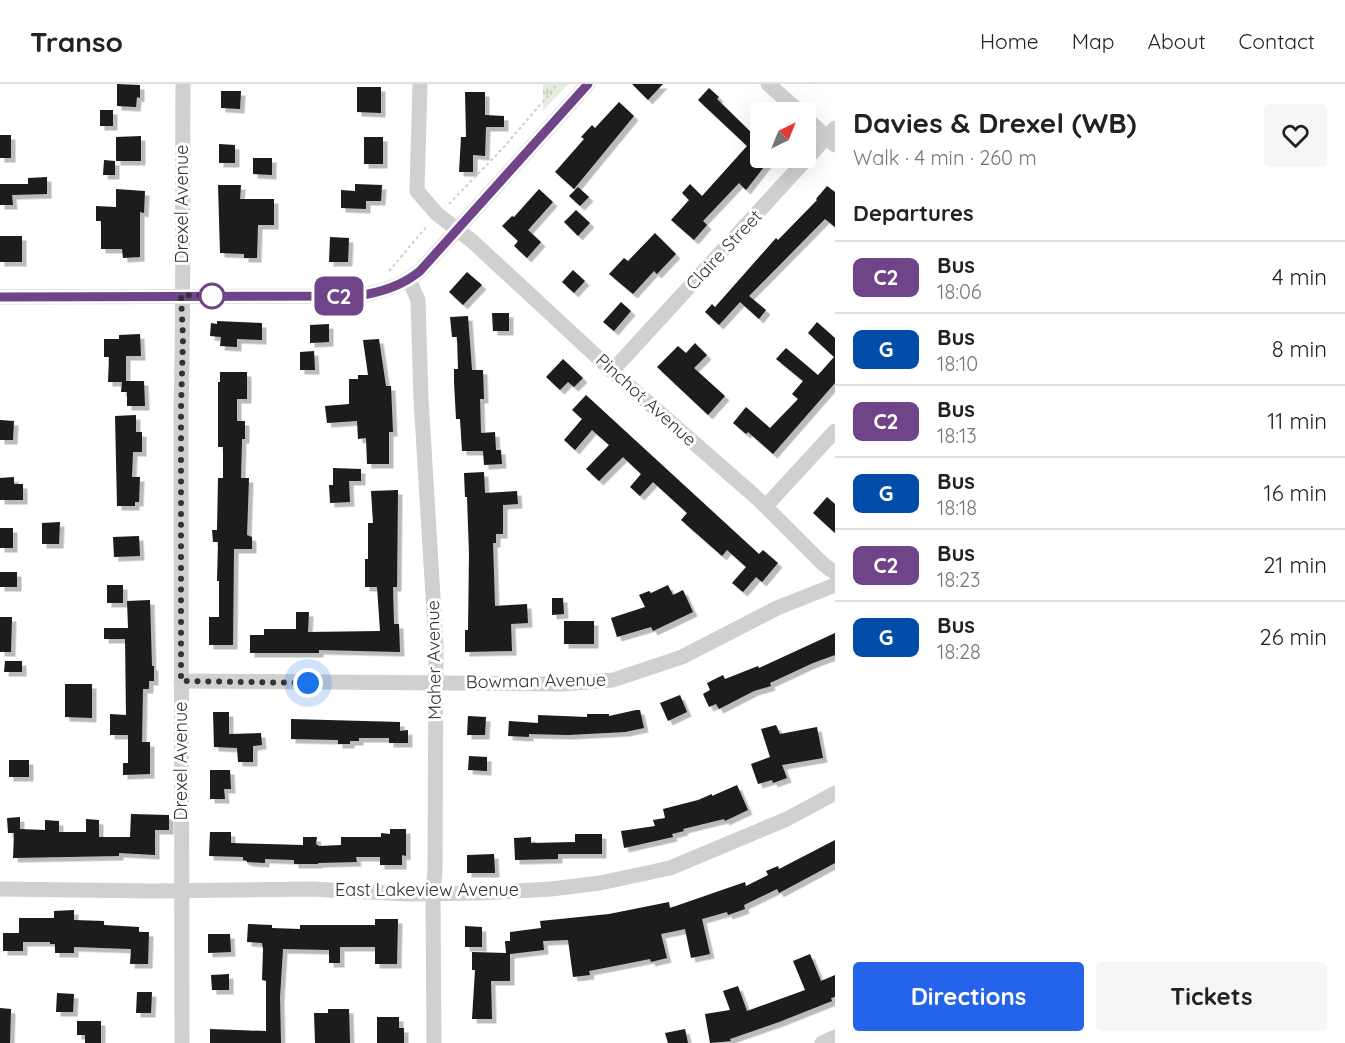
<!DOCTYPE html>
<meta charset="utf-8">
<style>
body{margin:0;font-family:Quicksand,sans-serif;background:#f6f6f6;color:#222;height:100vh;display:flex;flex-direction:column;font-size:22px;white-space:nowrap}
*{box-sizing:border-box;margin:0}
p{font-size:20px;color:#767676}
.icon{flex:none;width:33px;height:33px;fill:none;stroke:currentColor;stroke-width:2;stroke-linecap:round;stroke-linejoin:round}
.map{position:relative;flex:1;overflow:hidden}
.side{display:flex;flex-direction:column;background:#fff;width:510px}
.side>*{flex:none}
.badge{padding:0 12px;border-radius:9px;font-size:21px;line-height:39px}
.needle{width:39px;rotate:43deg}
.tools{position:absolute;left:750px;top:18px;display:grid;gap:12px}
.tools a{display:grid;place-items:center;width:66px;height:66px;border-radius:6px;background:#fff;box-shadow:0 6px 24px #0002;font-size:30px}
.you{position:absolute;width:30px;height:30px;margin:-15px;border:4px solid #fff;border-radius:50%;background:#1a73e8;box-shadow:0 0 0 9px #1a73e833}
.map>.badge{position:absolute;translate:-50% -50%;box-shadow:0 0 0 3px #fff}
h2{padding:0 18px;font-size:22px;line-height:54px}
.round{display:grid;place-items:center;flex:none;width:63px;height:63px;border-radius:6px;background:#f6f6f6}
.head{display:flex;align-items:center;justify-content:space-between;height:102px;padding:0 18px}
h1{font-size:28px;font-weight:800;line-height:45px}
.cta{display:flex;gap:12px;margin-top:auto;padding:12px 18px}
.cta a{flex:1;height:69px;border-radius:6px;background:#2563eb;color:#fff;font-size:24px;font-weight:800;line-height:69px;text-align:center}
.cta a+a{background:#f6f6f6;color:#222}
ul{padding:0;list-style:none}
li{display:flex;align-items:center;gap:18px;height:72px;padding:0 18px;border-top:2px solid #e0e0e0}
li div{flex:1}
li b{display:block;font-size:22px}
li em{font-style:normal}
li .badge{min-width:66px;font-weight:700;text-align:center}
header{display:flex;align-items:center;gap:36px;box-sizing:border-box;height:84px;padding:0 30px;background:#fff;border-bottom:2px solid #e0e0e0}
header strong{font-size:28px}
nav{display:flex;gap:33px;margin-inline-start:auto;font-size:21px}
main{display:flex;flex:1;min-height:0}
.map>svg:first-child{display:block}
.park{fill:url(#park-tufts)}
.building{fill:#1a1a1a;filter:url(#shadow)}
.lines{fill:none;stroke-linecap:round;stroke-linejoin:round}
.path{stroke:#cdcdcd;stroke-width:2;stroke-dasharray:3 3;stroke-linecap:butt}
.street{stroke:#d0d0d0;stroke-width:15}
.line-casing{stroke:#fff;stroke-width:14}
.line{stroke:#704489;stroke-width:9}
.walk{stroke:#333;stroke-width:6;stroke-dasharray:0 10.8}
.stop-dot{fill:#fff;stroke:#704489;stroke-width:3}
.labels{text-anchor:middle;stroke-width:6;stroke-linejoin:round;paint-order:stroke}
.street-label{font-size:18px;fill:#333;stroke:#fff}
</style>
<header>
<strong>Transo</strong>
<nav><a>Home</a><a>Map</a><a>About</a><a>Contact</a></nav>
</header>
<main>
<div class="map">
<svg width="835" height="959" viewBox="0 0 835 959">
<defs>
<pattern id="park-tufts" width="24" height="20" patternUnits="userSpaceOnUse" patternTransform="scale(1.5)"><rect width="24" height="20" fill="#e6ecdf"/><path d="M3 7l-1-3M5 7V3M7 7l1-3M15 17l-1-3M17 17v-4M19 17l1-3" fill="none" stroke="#c6cbc0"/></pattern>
<filter id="shadow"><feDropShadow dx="4.5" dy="4.5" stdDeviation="0" flood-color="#0004"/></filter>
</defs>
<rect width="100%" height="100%" fill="#fff"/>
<path class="park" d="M543,0H568L543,27Z"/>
<g class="building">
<path d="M117,0L140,1V14L137,13L136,23L117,22Z"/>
<path d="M632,0H663L648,16Z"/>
<path d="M357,3H381V29L357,28Z"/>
<path d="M709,4L719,13L717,15L760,57V74H771L746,106L739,99L703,137L707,141L694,156L671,136L689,116L682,109L690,100L702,112L747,62L698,16Z"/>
<path d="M221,7H241L240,25L221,24Z"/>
<path d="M465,8H485V31L504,32V43H486L485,72L473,71V88H459L461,53H466Z"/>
<path d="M619,18L634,32L574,105L555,88L584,55L581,53L592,41L595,44Z"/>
<rect x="100" y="26" width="13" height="16"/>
<rect x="0" y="51" width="11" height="23"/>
<path d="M141,52V77H116V53Z"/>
<rect x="364" y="53" width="19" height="27"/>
<path d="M219,60L235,61V79H219Z"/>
<path d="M253,74H272V91L253,90Z"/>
<path d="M104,76L115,77V91H103Z"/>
<path d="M47,93V110L12,111L13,121H0V100H28V94Z"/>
<path d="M355,100L382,101L381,117H366V125L341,124V106L355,107Z"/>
<path d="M218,101H241L240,115H274V141H258L257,174H244V170L220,169Z"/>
<path d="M827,102L835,108V143L825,135L749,212L766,226L759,235L740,218L719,241L705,228L712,220L715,223L776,154L778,156L817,116L816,115Z"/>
<path d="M578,103L589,113L580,122L569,112Z"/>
<path d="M116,105L145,107L144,129L140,128V173L123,174L122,165H101V137H96V122L116,123Z"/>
<path d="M539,105L553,118L528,146L541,158L527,174L514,162L518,157L502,142L512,132L514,133Z"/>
<path d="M576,126L590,139L578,152L564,138Z"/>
<path d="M655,149L676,170L657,190L654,187L633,210L609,190L624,174L628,177Z"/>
<rect x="0" y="152" width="22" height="26"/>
<path d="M330,153L349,154L348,178H329Z"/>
<path d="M573,186L585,197L574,209L562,198Z"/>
<path d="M467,188L482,201L463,221L449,208Z"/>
<path d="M621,218L631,227L614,247L603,238Z"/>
<path d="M492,229H509V247H493Z"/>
<path d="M468,232L472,286H483L484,315H480L481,349L495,348L496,366H501L502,380L484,381L483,367H462L460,335H456L454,298V285H458L457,253H452L450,233Z"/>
<path d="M217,237L262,239V256L237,255V263L220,262L221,253L210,252L211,239L217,240Z"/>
<path d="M817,238L835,254V299L773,370L748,348L746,350L733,339L746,323L770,344L798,315L792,310L803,297L776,275L786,264L818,291L834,273L808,249Z"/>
<path d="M329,240V258L310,259V241Z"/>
<path d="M140,250L141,272H126V297H144L145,322H127V308H121L122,298H108L109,273H104V255H119V251Z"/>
<path d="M379,255L386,302H391L393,348H389V380H367L366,354L358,355L357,337L327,339L325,322L349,320V295H358V291H368L363,256Z"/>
<path d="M695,259L707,271L694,284L725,312L708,331L657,283L678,262L686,269Z"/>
<path d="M314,267L315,286H300V268Z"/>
<path d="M563,275L583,294L574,303L568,298L560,306L546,293Z"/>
<path d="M220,288H247V315H237V337H245V355H242L241,394H249L247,451L252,453V465H234L233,561H209V533H219V497H217L218,458H213L212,446H217L218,394H223V363H218V298H220Z"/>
<path d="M586,311L759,470L763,466L778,479L762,498L756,493L743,508L732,499L746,483L727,466L722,472L681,436L687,429L653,398L640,412L630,403L641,390L623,373L599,397L586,385L609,361L592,346L575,366L564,356L582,335L572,326Z"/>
<path d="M136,331V348H142V368H133L132,393H140L139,418H135V422H117L115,332Z"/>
<path d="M0,336L14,337L13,356H0Z"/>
<path d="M333,384L361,385V397H349L350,418L330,419L329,401H333Z"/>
<path d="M484,388L485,409L517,407L518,420L503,421V450H496V459H493L495,522L527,520L528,539L511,540L512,567L465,568V546H468L469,470L467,413H465L464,389Z"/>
<path d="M14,393V400H23V416H0V394Z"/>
<path d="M398,406L397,503H393L394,540H399L400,568L319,566V569H250V551H264V545H296V528H309L308,548L380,547L377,503H365V475H368V439H373L371,407Z"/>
<path d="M827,413L835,420V449L813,429Z"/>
<path d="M60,438L59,460H42V439Z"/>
<rect x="0" y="444" width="13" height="20"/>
<path d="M139,452L140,472L114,473L113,453Z"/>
<rect x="0" y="488" width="17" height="15"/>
<rect x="107" y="501" width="16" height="18"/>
<path d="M668,501L673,511L683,506L693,528L653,547L651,543L617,553L611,534L645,523L639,511L649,507L651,509Z"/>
<path d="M552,514H563L564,530L552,531Z"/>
<path d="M150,516L152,582H154V597H149V605H143L142,658H150V690L123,691V679H128V651H110V630L126,631L125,555H104V544H128L127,517Z"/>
<path d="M0,533H12L11,568H0Z"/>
<rect x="564" y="537" width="30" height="23"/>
<path d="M835,549V571L813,579L770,599L771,602L754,607L719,625L716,620L709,623L703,610L710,606L707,599L723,591L725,595L758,582L759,584Z"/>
<path d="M5,577H22V588H4Z"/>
<path d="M65,600H92V634L65,633Z"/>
<path d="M680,611L687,628L668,637L660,619Z"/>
<path d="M636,626H640L644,644L625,648L568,651L529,650V653L508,652L509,637L538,639V631L587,633V630H609V632Z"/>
<path d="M213,628H229V650L261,649L262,661L253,662V678H238L237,664L214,663Z"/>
<path d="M468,632L486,633L485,651H467Z"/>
<path d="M291,635L400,638V647L408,646V659H389V654H359V657H350V660H338V656L291,655Z"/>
<path d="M776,641L780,650L817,643L823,674L782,681L787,694L773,699L772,696L758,700L751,680L770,673L761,645Z"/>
<path d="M469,672L487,673V687L468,686Z"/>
<rect x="9" y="676" width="20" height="17"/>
<path d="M210,686H230L231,705H224L225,715H210Z"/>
<path d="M737,701L748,726L725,737L724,735L683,745L684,747L672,750L673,753L624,764L621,747L655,742L653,736L665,734L663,725L698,716L712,710V712Z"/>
<path d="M131,730L169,731V746H155V771L119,769V772L13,774L14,749H8L7,734L20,733V745L45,746V736L59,737V748H86V735L99,736V753H130Z"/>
<path d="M390,745H406V772L402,771V781H380V773H356L357,778L318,779V780H294V776L265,775V779L247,778V777L243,776V773L209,772L210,748H231V759L303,761V753H317L316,760L319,762L341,761V753H381V749L390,750Z"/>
<path d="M575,750H602V770H558V775L515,776L514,754L531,753V759L575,758Z"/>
<path d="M835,756V779L779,809L777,805L744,821L745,825L728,831L727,828L702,835L710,870L691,874L685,845L661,850L667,874L651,878L650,875L589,887L590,891L573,893L568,856L543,857L544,866L510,870V897H491L492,935H472L475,886H472V868L506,869L505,857H510V848L541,844L540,837L609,830L669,818L670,824L745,798L746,802L768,791L766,787L778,782L779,785Z"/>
<path d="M494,770L495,789H467V771Z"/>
<path d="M74,826V836L104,837V841L139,843V848H149L148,880H130L131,865L74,863V869H55V860H50V858H23V867H3V849H19V834H54V827Z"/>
<path d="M375,835H398L397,880H375V863H340V879H329V866L283,865L280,913L281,959H210V945L266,947V897L262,896L263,865L262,859L247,858L248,840L272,841V844L300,845V841H375Z"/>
<path d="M465,842L482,843V863H465Z"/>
<path d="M208,850H230L231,868L208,869Z"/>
<path d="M810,870L821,897L835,891V913L831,914L832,917L779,938L730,955L731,957L710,959L705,930L730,926L723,907L738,902L747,927L805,906L793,877Z"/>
<path d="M229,890V906H212L211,891Z"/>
<path d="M137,908H152L151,929H136Z"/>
<path d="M57,909L74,910L73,928H56Z"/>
<path d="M0,924L11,925L10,959H0Z"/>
<path d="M328,925H349L350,959H315L314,929H328Z"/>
<path d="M377,933H399V944H404V959H377Z"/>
<path d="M77,937H101V959H85V951H77Z"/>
<path d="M685,945L688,959H668L665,949Z"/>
</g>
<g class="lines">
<g class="path">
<path d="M449,120L503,64L558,0"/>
<path d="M389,187L428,141"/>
</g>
<g class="street">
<path d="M420,0L417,107L437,130L472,157L621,295L757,414L823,480L835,489"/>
<path d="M768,0L800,28"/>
<path d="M806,34L835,61"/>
<path d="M409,196L418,216L421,315L436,562L435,786L433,809L434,959"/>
<path d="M0,213L356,212C379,209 402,202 420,187L588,0"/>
<path d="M612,287L835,44"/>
<path d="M766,422L835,347"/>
<path d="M181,597L562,600L613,596L682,573L777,524L835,501"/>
<path d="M0,805L151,807L311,805L407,810L479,809L551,805L600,799L670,784L787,735L835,709"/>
<path d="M182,959L181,325C184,217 182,108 183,0"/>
<path d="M822,959L835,953"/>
</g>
</g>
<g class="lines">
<defs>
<path id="line" d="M0,213L356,212C379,209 402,202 420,187L588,0"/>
</defs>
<use href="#line" class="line-casing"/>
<use href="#line" class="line"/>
<path class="walk" d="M212,212H222L181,211L183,254L181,325V597L308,599"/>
</g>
<circle class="stop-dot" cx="212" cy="212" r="12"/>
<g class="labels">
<g class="street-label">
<text transform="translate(182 120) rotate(-90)" y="6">Drexel Avenue</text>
<text transform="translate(724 166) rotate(-47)" y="6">Claire Street</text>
<text transform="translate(646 316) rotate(42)" y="6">Pinchot Avenue</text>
<text transform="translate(434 576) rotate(-91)" y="6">Maher Avenue</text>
<text transform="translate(536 597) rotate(-1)" y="6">Bowman Avenue</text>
<text transform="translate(181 677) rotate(-90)" y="6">Drexel Avenue</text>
<text x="427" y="812">East Lakeview Avenue</text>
</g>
</g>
</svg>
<div class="tools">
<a><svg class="needle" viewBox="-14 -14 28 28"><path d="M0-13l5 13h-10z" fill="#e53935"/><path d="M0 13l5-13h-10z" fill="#767676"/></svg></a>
</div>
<div class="you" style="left:308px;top:599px"></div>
<b class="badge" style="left:339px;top:212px;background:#704489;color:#fff">C2</b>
</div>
<section class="side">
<div class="head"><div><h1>Davies &amp; Drexel (WB)</h1><p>Walk · 4 min · 260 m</p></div><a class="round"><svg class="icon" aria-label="heart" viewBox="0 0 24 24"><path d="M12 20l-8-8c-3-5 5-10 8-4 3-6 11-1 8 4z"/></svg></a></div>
<h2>Departures</h2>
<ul>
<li><span class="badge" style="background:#704489;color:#fff">C2</span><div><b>Bus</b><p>18:06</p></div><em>4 min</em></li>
<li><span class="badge" style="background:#004da8;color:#fff">G</span><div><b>Bus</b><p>18:10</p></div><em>8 min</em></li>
<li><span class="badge" style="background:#704489;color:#fff">C2</span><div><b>Bus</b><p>18:13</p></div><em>11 min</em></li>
<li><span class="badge" style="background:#004da8;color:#fff">G</span><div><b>Bus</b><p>18:18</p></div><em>16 min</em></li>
<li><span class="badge" style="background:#704489;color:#fff">C2</span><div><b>Bus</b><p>18:23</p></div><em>21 min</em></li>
<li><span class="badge" style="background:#004da8;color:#fff">G</span><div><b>Bus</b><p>18:28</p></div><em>26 min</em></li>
</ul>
<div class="cta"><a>Directions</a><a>Tickets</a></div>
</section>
</main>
